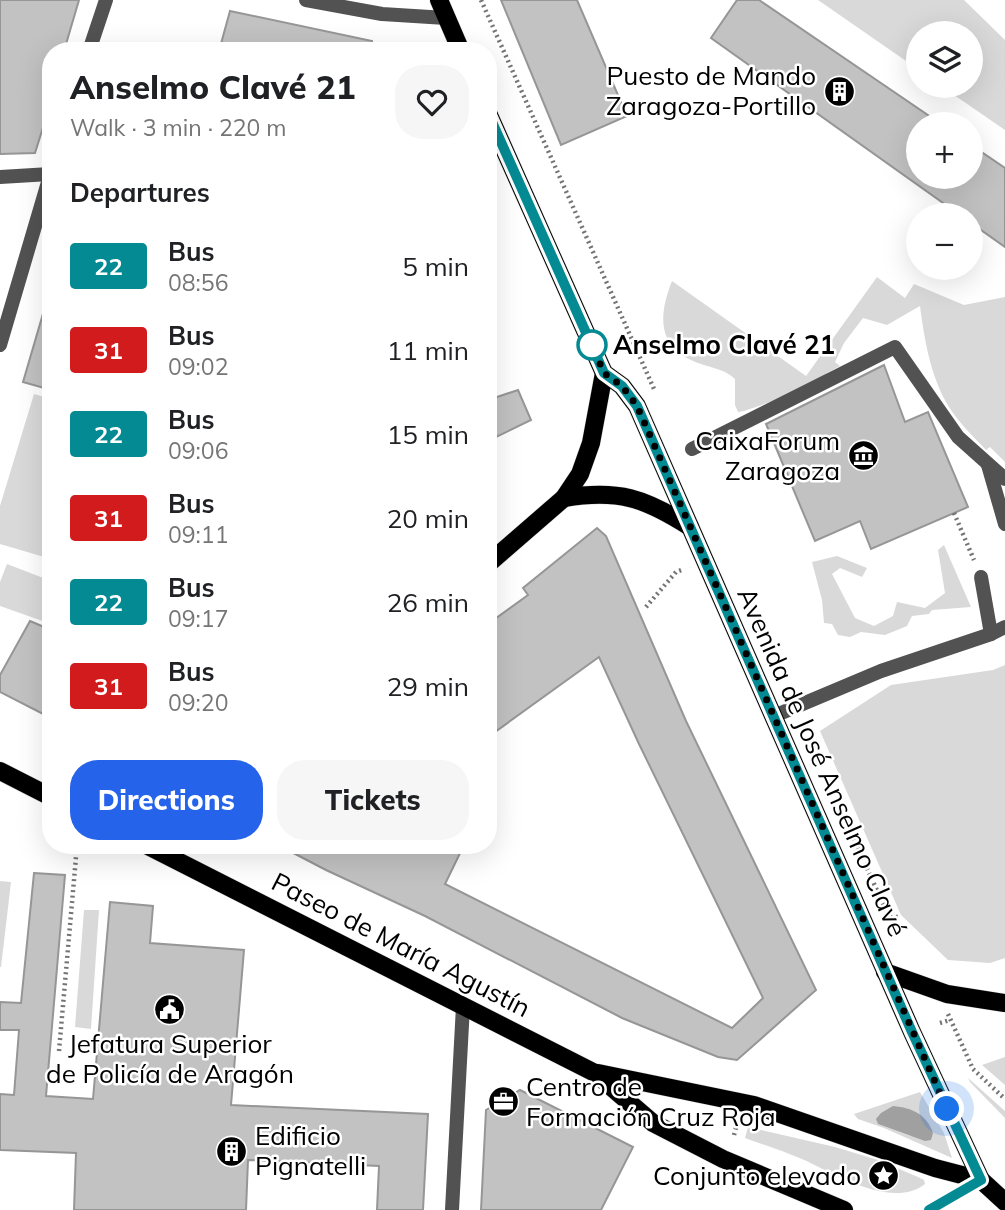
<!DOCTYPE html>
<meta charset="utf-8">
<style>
body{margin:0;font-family:Mulish,sans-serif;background:#f6f6f6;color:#202124;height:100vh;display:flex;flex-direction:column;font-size:26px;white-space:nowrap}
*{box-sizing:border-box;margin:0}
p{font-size:23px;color:#757577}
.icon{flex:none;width:38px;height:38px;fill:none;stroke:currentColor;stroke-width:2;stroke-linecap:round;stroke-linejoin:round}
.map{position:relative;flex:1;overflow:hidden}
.panel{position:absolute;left:42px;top:42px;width:455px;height:812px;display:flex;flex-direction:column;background:#fff;border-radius:28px;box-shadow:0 7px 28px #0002}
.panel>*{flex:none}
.badge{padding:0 14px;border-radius:5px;font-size:24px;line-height:46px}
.tools{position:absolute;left:906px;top:21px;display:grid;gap:14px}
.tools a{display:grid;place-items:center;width:77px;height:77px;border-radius:50%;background:#fff;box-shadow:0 7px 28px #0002;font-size:35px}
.you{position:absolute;width:35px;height:35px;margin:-18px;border:5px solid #fff;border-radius:50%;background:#1a73e8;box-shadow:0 0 0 10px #1a73e833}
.map>.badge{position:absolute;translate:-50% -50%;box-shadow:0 0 0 4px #fff}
h2{padding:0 28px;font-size:26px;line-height:63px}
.round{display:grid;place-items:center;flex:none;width:74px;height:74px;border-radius:28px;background:#f6f6f6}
.headline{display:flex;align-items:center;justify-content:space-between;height:119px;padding:0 28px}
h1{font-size:33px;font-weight:800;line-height:52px}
.button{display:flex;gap:14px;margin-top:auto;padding:14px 28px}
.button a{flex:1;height:80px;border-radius:28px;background:#2563eb;color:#fff;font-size:28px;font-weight:800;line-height:80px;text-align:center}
.button a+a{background:#f6f6f6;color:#202124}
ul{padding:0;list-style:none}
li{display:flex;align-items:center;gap:21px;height:84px;padding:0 28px}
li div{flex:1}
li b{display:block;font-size:26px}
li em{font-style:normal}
li .badge{min-width:77px;font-weight:700;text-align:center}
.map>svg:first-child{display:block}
.green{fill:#d9d9d9;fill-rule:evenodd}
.water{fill:#a0a0a0}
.building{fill:#c2c2c2;stroke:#969696;stroke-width:2}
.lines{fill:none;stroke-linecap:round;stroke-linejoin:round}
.primary-casing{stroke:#dbdbdb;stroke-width:19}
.path{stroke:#747474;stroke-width:4.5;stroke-dasharray:2 3.5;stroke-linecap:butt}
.pedestrian{stroke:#525252;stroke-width:14}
.minor{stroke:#525252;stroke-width:14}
.primary{stroke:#000;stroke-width:18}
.line-casing{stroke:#fff;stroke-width:16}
.line{stroke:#048a93;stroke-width:10}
.walk{stroke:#000;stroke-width:7;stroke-dasharray:0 12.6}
.stop-dot{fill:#fff;stroke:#048a93;stroke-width:3.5}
.labels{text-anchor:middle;stroke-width:5;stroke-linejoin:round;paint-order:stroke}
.poi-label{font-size:26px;fill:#000;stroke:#fff;text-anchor:end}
.stop-label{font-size:26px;font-weight:bold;fill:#000;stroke:#fff;text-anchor:start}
.street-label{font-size:26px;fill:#000;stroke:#fff}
</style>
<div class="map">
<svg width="1005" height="1210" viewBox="0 0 1005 1210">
<rect width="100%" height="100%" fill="#fff"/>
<g class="green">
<path d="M818,0H964L1005,40V130L941,86H971V33H919V70Z"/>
<path d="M877,277L905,298L914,284L964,305L1005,297V462L990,447L986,450C976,439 965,429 956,417C932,386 925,344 920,306L887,325L863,318L844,343L835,362L840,366L827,373L811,388L744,411L738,412L735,405V379C726,370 713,368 701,364C658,350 657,319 672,281L806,376Z"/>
<path d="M34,394L51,399V559L0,544V506Z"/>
<path d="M944,545L971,607L932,610L929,614L912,616L907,626L885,635L861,632L850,637L838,635L832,624L824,623L822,600L812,562L837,556L867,568L862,577L840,568L832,574L855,618L874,626L893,616L897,602L925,608L945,593L938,550Z"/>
<path d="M7,564L51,581V624L0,606V582Z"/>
<path d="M1005,665V958L990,963L948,960L901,915L820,731L891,685L993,670Z"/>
<path d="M0,881L11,882L1,967H0Z"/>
<path d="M84,910H99L91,1029L75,1027Z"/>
<path d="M1005,1057V1085L982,1065Z"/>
<path d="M968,1078L1005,1111V1118L970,1082Z"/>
<path d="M920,1092L944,1133L952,1158L884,1128L858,1119L854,1114ZM878,1124L933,1133L911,1136Z"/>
<path d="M748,1127L835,1147L878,1160L918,1177L924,1180L925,1184C892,1210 833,1173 802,1159C783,1151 764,1145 745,1138Z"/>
</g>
<path class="water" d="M893,1106C913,1108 926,1114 933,1133L931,1140L925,1141L878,1124L876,1119L881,1113Z"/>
<g class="building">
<path d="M0,0H79L64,51H51V102L35,153L0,154Z"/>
<path d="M501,0H577L627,116L561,145Z"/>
<path d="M737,0H759L941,124H919V177H971V145L1005,168V247L971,223V215H960L711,38Z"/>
<path d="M230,11L372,41L371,51H219Z"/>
<path d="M45,307L51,308V390L23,382Z"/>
<path d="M884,365L905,422L928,412L968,507L871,549L860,521L815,541L766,424Z"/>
<path d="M518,390L531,420L488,441V400Z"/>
<path d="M597,528L606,536L686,721L816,990L737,1060L718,1057L622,1018L425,916L326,870L278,845H464L445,884L732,1028L763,998L639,744L599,657L488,737V624L528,595L523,588Z"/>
<path d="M30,621L51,630V718L0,692V675Z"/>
<path d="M34,873L65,875L46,1096L93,1099L110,902L153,906L150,943L244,950L231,1105L428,1114L423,1210H377L379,1166L248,1160L246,1210H74L76,1153L0,1150V1094L14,1095L19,1030H0V1002L21,1003Z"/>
<path d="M520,1090L633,1147L601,1210H481L486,1110Z"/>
</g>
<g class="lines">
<defs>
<g id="primary">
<path d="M439,0L461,51"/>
<path d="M488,113L604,373L622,386L637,406L912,1032L981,1180"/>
<path d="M564,498C618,489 645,498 690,527"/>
<path d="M488,564L564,498L580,474L591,443L604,373"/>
<path d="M0,771L51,797"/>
<path d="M146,845L595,1073L653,1123L723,1159L844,1210"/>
<path d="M885,972L947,994L1005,1003"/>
<path d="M598,1073L754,1105L935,1168L981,1180L1005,1202"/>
</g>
</defs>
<use href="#primary" class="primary-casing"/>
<g class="path">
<path d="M481,0L654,389"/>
<path d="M954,513L974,560"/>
<path d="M646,607L676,572L684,569"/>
<path d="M842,813L889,917H898"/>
<path d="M948,1014L973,1069L1005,1099"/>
<path d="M940,1023L950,1020"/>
<path d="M59,1051L76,857"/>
<path d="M734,1135L737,1124"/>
</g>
<g class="pedestrian">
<path d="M692,449L895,347L958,437L1005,479"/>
<path d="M988,465L1005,524"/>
<path d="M981,577L991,634"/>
<path d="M774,716L881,671L991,634L1005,627"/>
</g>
<g class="minor">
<path d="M306,0L382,14L446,18"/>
<path d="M89,51L106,0"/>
<path d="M0,177L50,174"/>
<path d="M0,345L51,172"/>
<path d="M452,1210L463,1006"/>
</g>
<use href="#primary" class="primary"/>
</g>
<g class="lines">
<defs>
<path id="line" d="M488,113L604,373L622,386L637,406L912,1032L981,1180L929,1210"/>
</defs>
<use href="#line" class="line-casing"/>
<use href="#line" class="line"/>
<path class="walk" d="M592,345L591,343L604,373L622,386L637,406L947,1109"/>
</g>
<defs>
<symbol id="building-disc" viewBox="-11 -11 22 22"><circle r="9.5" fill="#000" stroke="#fff"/><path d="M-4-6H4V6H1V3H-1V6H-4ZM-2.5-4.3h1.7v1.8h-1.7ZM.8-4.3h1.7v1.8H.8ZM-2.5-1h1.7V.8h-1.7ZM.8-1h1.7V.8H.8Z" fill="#fff"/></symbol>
<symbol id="museum-disc" viewBox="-11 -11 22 22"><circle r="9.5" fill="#000" stroke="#fff"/><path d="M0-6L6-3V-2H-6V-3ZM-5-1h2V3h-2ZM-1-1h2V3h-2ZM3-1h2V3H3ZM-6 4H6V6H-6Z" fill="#fff"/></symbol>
<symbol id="civic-disc" viewBox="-11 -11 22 22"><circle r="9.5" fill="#000" stroke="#fff"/><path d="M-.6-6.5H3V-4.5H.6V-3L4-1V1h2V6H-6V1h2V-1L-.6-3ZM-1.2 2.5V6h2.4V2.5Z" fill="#fff"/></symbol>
<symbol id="office-disc" viewBox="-11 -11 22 22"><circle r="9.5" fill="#000" stroke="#fff"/><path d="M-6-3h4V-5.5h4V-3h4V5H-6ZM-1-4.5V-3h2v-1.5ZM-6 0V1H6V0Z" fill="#fff"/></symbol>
<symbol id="sight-disc" viewBox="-11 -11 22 22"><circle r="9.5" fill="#000" stroke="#fff"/><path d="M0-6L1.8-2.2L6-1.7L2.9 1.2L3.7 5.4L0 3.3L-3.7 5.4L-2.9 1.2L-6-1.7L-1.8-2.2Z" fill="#fff"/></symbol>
</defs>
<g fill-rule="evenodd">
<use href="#building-disc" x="822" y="74" width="35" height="35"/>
<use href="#museum-disc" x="846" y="438" width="35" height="35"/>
<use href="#civic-disc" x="152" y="992" width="35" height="35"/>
<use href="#office-disc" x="486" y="1084" width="35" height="35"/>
<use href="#building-disc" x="214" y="1134" width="35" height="35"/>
<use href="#sight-disc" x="866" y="1158" width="35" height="35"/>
</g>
<circle class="stop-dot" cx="592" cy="345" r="14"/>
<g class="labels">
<g class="poi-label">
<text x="816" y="85">Puesto de Mando<tspan x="816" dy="30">Zaragoza-Portillo</tspan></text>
<text x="840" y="450">CaixaForum<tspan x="840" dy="30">Zaragoza</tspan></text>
<text x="170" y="1053" text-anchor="middle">Jefatura Superior<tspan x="170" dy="30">de Policía de Aragón</tspan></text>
<text x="526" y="1096" text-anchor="start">Centro de<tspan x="526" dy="30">Formación Cruz Roja</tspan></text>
<text x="255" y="1145" text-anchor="start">Edificio<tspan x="255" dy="30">Pignatelli</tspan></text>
<text x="861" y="1185">Conjunto elevado</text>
</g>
<g class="stop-label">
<text x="613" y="354">Anselmo Clavé 21</text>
</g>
<g class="street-label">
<text transform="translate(822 762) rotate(66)" y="9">Avenida de José Anselmo Clavé</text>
<text transform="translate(401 945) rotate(27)" y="9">Paseo de María Agustín</text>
</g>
</g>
</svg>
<div class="tools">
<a><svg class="icon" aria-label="layers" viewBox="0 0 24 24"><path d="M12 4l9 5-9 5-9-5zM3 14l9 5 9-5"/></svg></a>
<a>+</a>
<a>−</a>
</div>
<div class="you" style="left:947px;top:1109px"></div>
<section class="panel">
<div class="headline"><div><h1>Anselmo Clavé 21</h1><p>Walk · 3 min · 220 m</p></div><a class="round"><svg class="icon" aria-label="heart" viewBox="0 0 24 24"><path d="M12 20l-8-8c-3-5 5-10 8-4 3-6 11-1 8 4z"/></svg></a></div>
<h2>Departures</h2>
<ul>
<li><span class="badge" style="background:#048a93;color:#fff">22</span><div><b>Bus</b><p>08:56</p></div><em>5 min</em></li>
<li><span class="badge" style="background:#d21b1c;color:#fff">31</span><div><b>Bus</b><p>09:02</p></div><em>11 min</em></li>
<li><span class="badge" style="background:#048a93;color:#fff">22</span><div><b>Bus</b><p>09:06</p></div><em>15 min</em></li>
<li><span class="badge" style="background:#d21b1c;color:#fff">31</span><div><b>Bus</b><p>09:11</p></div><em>20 min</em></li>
<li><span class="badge" style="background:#048a93;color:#fff">22</span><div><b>Bus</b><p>09:17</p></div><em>26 min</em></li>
<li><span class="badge" style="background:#d21b1c;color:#fff">31</span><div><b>Bus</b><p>09:20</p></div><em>29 min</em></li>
</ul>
<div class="button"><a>Directions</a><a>Tickets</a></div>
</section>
</div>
